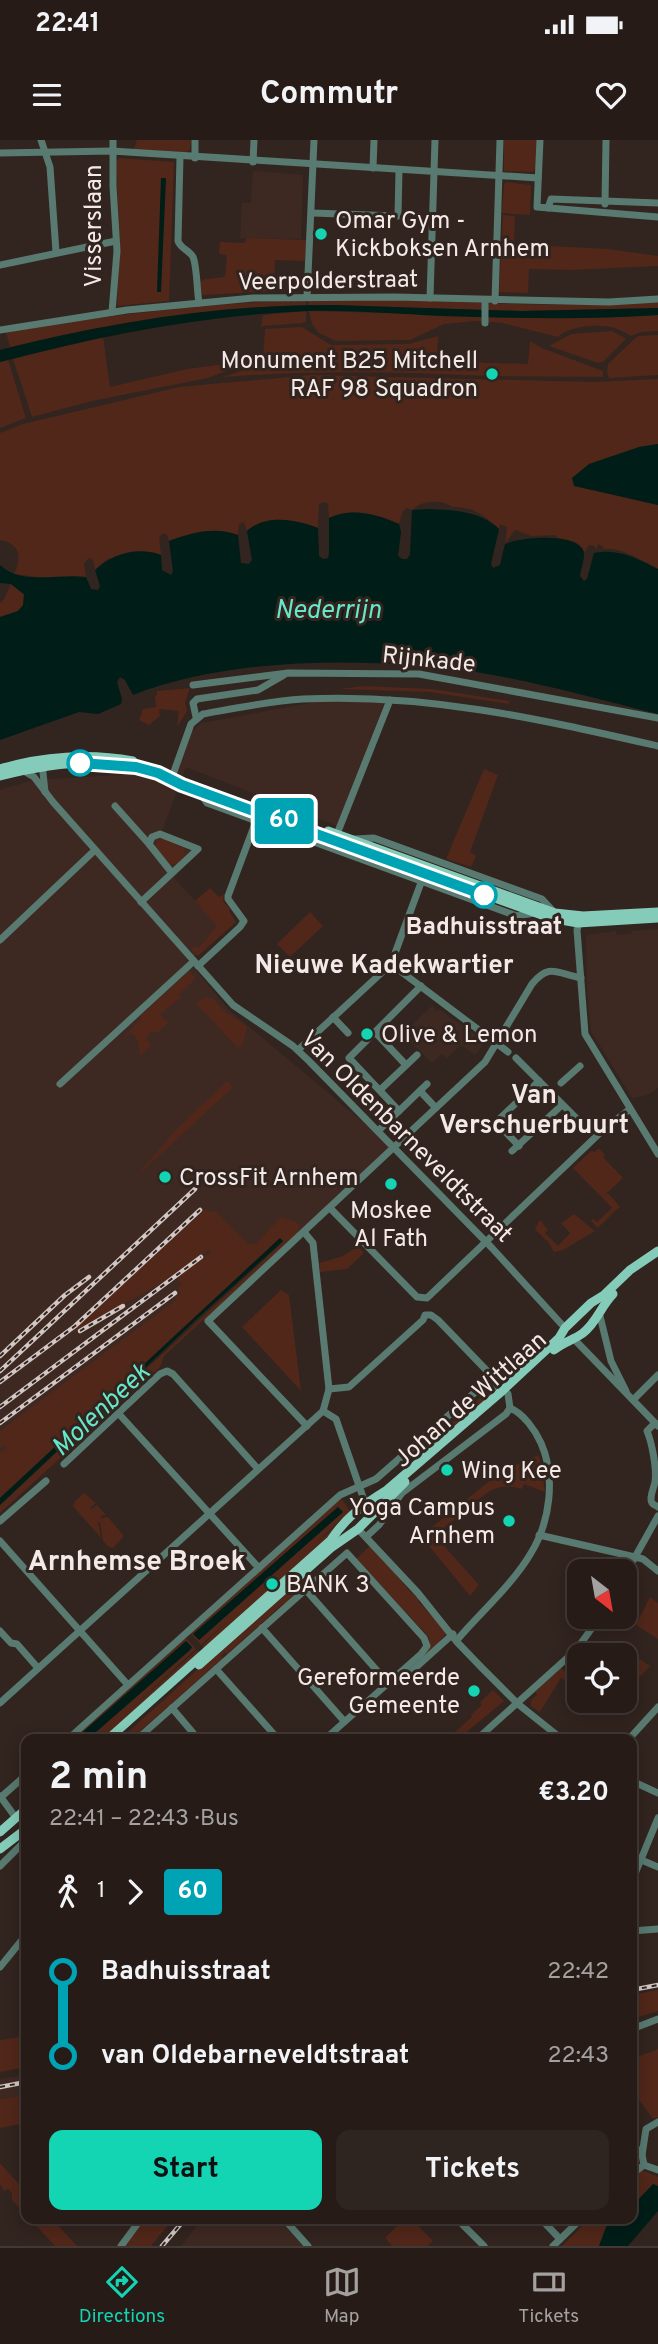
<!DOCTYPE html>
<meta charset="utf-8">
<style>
body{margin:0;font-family:Overpass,sans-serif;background:#2e2420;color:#f1f3f6;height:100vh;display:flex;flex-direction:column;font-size:26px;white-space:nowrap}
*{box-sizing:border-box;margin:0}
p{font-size:23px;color:#a4a1a1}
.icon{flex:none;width:38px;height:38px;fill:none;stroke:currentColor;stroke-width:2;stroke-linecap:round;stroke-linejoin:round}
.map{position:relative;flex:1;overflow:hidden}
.details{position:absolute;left:21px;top:1594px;width:616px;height:490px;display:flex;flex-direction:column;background:#261b17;border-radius:14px;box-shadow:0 4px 18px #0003,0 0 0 2px #423936}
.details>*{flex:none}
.badge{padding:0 14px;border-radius:5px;font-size:24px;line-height:46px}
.needle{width:46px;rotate:149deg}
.buttons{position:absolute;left:567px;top:1419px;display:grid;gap:14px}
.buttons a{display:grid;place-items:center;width:70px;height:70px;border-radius:14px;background:#261b17;box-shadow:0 4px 18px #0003,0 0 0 2px #423936;font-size:35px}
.map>.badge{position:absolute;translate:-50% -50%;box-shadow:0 0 0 4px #fff}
.legs{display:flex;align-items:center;gap:10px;height:77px;padding:0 28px;font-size:23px}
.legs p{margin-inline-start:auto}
.head{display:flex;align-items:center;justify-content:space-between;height:119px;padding:0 28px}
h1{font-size:38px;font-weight:700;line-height:52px}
.action{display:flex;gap:14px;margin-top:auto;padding:14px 28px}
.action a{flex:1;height:80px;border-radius:14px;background:#13d5b3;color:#111;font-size:28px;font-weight:700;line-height:80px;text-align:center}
.action a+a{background:#2e2420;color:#f1f3f6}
ul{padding:0 28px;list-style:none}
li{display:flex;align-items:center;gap:24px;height:84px;font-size:26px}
li i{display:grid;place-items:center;width:10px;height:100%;margin:0 9px;background:currentColor}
li i::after{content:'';width:18px;height:18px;margin:-9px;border:5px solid;border-radius:50%;background:#261b17}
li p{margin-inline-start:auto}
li:first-child i{background:linear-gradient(#0000 50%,currentColor 0)}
li:last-child i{background:linear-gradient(currentColor 50%,#0000 0)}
.status{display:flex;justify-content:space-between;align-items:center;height:49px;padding:0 35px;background:#261b17;direction:ltr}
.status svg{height:19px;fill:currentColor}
header{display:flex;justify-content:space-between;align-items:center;height:91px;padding:0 28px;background:#261b17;font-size:32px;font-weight:700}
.tab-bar{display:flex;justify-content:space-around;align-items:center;height:98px;border-top:2px solid #423936;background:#261b17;font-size:19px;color:#a4a1a1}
.tab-bar a{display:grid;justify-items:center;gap:4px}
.tab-bar .selected{color:#13d5b3}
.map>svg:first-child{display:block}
.built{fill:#3e2922}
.green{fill:#51271a;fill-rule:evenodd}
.water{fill:#011d17}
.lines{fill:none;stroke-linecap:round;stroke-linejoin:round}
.minor-tunnel{stroke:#4f423d;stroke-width:7;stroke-dasharray:7 3.5;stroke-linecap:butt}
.minor{stroke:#587a70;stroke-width:7}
.major{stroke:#84ccb9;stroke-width:9}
.rail-casing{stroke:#d2c7c4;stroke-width:4.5}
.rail{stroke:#32241f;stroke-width:2;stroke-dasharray:5;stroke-linecap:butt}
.line-1-casing{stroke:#fff;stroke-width:16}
.line-1{stroke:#00a3b4;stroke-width:10}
.poi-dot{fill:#13d5b3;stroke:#32241f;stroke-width:2.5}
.stop-1-dot{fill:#fff;stroke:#00a3b4;stroke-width:3.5}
.labels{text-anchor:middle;stroke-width:6;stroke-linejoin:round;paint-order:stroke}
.poi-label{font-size:24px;fill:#f3e9e6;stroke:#32241f;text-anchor:start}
.street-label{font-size:24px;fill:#f3e9e6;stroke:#32241f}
.stop-label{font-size:24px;font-weight:bold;fill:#f3e9e6;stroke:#32241f}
.water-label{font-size:26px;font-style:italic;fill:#67e7c9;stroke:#32241f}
.neighbourhood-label{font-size:26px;font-weight:bold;fill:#f3e9e6;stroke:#32241f}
.quarter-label{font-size:28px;font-weight:bold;fill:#f3e9e6;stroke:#32241f}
</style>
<div class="status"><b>22:41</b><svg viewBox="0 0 49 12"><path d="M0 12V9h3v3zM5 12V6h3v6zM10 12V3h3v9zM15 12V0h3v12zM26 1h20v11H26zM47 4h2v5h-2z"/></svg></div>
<header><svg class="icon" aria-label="menu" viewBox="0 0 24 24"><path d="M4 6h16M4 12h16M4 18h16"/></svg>Commutr<svg class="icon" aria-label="heart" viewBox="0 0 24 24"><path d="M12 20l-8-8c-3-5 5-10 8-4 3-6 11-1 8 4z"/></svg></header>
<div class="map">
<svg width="658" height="2106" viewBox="0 0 658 2106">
<rect width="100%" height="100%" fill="#32241f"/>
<g class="built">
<path d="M253,31L303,35L301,99L240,98L242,63H251Z"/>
<path d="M338,558L385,561L337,686L186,627L162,691L202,708L174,738L222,790L189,822L228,869L394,1008L299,1093L283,1080L0,1349V650L33,640L172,632L182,600L201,583Z"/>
<path d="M658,789V948L647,955L632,958L591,891L587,849L586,795L616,791V795L631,794L632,791Z"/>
<path d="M432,866L436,870L435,872L439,869L485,902L475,915L461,905L447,918L442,914L432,923L403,894Z"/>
<path d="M26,1935V1955L0,1959V1939Z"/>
<path d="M202,2079H278L303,2106H181Z"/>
</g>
<g class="green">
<path d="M137,0H191L190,10L187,12L134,9Z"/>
<path d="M504,0H537L536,28L532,32L504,31Z"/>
<path d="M119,18L174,22L169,161L117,166L120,107L116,22Z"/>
<path d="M507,42L531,45L530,75L502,73L504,44Z"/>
<path d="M503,75L515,76L514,104L608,109L658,116V126L570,130L529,129L528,153L499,152Z"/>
<path d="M246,98L306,100L305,121L275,120L274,151L202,155L200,142L205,139L225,137L227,115L219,114L220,102L245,103Z"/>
<path d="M350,158C453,161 555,169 658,162V168L521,171L308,165V160Z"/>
<path d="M306,160V165C206,168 107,184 10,207L6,193L16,190C114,175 207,163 306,160Z"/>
<path d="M306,171V181L303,183L263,186L261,188L263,175Z"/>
<path d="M309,171L576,178L658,175V191L641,192L631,196C626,193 620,190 615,188C601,183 567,186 558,197L502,183L476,181L444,184L410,200L336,201L319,193L312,184Z"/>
<path d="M302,187L331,205L409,204L438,196L437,221L528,224L530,201L542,208L603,231V237L493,236L491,233L489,236C400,232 312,230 223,237L244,230L263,218L265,189Z"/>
<path d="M612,191L625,198V200L603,222L598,223L549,206L571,194Z"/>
<path d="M658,195V235L609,238L607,233L608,224L629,204L638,196Z"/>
<path d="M103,196L110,247L187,229L255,220L208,238L92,261L32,277L13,219Z"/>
<path d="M8,220L26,278L0,288V222Z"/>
<path d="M312,235L595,242L658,239V304L639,307L624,357L658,365V429C643,421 621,407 605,409L599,404L595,410V406L589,405L585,412L575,402L558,398L555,395L531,396L515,390L505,404L507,387L500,384L499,389C486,376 471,366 453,367C441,359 421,360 412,370L407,368L403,371L399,384C377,374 352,367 329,378L328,364L324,362L319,364L318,388C295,379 266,374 247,391L244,382L239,384L238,395C216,387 190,394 169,401L167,395L164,393L159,397L161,415L153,412L107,419L95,430L93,420L89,418L84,423L86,437H37L14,434C22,418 20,403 0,400V293L23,284L179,247Z"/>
<path d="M11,444L24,455L23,465L18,471L0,477V463L4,459Z"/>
<path d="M365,546L432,549L509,561V564L430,552L338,549Z"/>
<path d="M190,548L185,562L187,571L177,587L179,571L159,569L160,576L149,585L139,580L143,569L156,567L155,556L157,555V551Z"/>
<path d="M484,629L498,635L470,712L476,716L471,727L446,719Z"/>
<path d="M163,698L184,709L185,718L179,724H170L155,708L157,700Z"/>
<path d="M210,748L219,757L224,754L223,761L230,769L229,771L236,782L198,816L191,810L196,806L199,808L217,786L195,761Z"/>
<path d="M310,772L323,786L290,817L277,804Z"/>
<path d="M189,831L195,839L179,854L181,857L160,874L168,883L158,892H151L145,898L151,905L140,916L138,900L131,892L121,900L141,879L140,877Z"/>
<path d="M206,857L210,859L212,858L226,873L247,886L243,903L238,908L196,863Z"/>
<path d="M227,941L233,947L135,1038L173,993Z"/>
<path d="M599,1008L605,1015L603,1017L623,1038L606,1054H609L620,1067C611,1073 607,1081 597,1088L591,1080L593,1079L597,1082L612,1068L573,1028L591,1011L595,1012Z"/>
<path d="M206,1069L211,1073L214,1070L249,1105L252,1103L255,1105L281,1077L296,1082L301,1087L298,1091L300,1093L210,1177L203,1180L164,1216L160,1227L0,1373V1365L283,1102L280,1098L0,1358V1313L7,1309L4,1305L0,1308V1291L176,1160L175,1156L181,1153L178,1148L181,1145L177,1138L211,1112L209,1109L165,1141L76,1191L74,1188Z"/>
<path d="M574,1074L595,1091L563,1110L554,1112L549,1103L535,1089L540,1080L548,1090L545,1093L558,1106L570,1093L561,1083Z"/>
<path d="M358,1106L364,1113L347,1129L320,1132L319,1123L343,1116Z"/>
<path d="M281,1150L289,1155L301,1251L242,1187Z"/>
<path d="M490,1248L495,1254L436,1305L418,1316L416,1314L403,1325L400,1323L430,1297L429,1295L432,1293L436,1297L481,1257L477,1252Z"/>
<path d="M539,1315L545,1352L524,1344L522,1349C494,1340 484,1356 463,1373L458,1371L456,1378L437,1394L446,1408L479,1445L470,1456L421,1396L503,1330Z"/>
<path d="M84,1353L96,1363L90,1368L92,1369L97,1365L106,1375L101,1376V1378L108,1377L124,1396L113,1408L109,1407L103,1401L100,1382H98L101,1398L73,1366L75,1361Z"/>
<path d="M341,1358L350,1371L314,1405L337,1385L330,1397L205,1510L202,1506L228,1481L201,1505L190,1493ZM338,1367L259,1447L199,1500L194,1494Z"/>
<path d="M371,1405L385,1424L387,1423L411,1453L413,1452L420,1459L418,1461L447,1493L425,1516L423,1514L430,1507L429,1497L356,1419Z"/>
<path d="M306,1437L308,1439L299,1449L298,1453L286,1464H283L227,1514L225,1512L221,1516L223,1518L131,1599L119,1600L285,1451Z"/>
<path d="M650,1457L658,1463V1499L636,1485Z"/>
<path d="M183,1499H187L196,1509L125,1574L197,1510L201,1514L105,1599H88L190,1510L192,1507L186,1501L75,1599L70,1600Z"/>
<path d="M630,1512L650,1526L625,1552V1518Z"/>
<path d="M576,1523L579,1527L570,1543L561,1538L540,1572L531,1566V1560L537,1555L535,1552L561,1528L566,1532Z"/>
<path d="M493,1550L504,1561L458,1599H447L472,1577L471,1575L482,1565L480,1562Z"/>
<path d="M658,1850V1871L632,1879V1855Z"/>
<path d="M26,1896V1927L0,1932V1900Z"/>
<path d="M658,1909V1977L653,1979L632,1950V1919Z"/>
<path d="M26,1955V1983L0,1988V1959Z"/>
<path d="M0,2023L26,2052V2075L12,2060V2053L8,2049L4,2051L0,2044Z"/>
<path d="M642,2030L658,2037V2068L628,2106H562L589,2079H632V2037Z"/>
<path d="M30,2079H52L77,2106H55Z"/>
<path d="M146,2079H173L151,2106H124Z"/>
<path d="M404,2079H411L433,2101L427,2106H392L385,2098Z"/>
</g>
<g class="water">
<path d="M161,38H166L161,152H157Z"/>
<path d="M336,165L521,171L658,168V175C586,180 513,178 441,176C397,174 352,170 308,171C203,175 101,196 0,222V210C110,182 223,164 336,165Z"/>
<path d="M658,304V365L574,346L572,338L589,324L639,307Z"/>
<path d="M429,369C454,370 480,371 499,389L491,424L493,428L500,425L505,404C520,397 571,393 582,408C587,414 581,428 580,436L584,441L587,439L594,413C619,408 636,418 658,429V574C598,559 537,542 476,532C374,517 230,516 133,555L125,540L120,537L117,542L122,559L121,564L98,574L79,572L0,600V477L18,471L23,465L24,454L11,444L0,443V425C22,446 59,433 86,437L91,449L98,450L100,446L95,430C112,414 137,406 161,415L162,430L171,435L173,431L169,401C191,393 214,386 238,395L241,423L249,424L252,420L247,391C266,374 295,379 318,388L319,416L323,419L328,418L329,413V378C352,367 377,374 399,384L401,392L398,416L402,419H407L410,415L412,370Z"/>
<path d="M280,1098L283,1101L199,1177L0,1365V1358Z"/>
<path d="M338,1367L343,1372L199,1500L193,1494Z"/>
<path d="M186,1501L192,1507L190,1510L88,1599H75Z"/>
<path d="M653,2044L658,2046V2071L628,2106H599L606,2087L614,2079H632V2066Z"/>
</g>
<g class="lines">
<path class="minor-tunnel" d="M583,985L591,993"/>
<g class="minor">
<path d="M41,0L50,27L56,112"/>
<path d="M540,0L537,67L658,77"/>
<path d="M0,13L112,11L538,38"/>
<path d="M180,17L178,101C181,109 189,110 193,117C197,126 197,152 199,163"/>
<path d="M195,18V0"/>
<path d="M253,22L254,0"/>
<path d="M373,28L374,0"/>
<path d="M605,64L606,0"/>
<path d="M548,68L551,59L658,63"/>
<path d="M312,73L398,76L399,30"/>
<path d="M0,125L116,101"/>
<path d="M307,157L314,0"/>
<path d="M430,158L435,0"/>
<path d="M495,161L500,0"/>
<path d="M112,172L117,111L113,46V0"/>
<path d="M485,183V160"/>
<path d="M0,190L127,170L253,158L395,157L609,162L658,159"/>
<path d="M193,545L288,533L419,534L658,578"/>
<path d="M196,577L193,563L197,559L258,550L284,535"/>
<path d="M42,623L45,652"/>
<path d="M24,631L34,637L53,662L233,865L293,906L309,921L492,1108L565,1188"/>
<path d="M171,640L191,584L203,574C236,568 270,561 303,559C427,553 539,579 658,606"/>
<path d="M200,652L207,663L517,776L534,773"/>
<path d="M115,666L149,704"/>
<path d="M337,694L390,560"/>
<path d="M355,699L374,698L542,759L554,772"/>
<path d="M141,762L198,709L160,694L152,697L149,704L172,733"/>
<path d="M580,779L577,790L585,894L658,1014"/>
<path d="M0,800L95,710"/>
<path d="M391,824L508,912"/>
<path d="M198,826L240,787L244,781L228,759V756L256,681"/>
<path d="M333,877L348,893"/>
<path d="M375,892L406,925"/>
<path d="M298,910L391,824L422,740"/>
<path d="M516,918L583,985"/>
<path d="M561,943L580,926"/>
<path d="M60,944L194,821"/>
<path d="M380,950L417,915"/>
<path d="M420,951L436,968"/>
<path d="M399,971L427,944"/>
<path d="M496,982L519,1006"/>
<path d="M490,988L539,941"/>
<path d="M378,991L399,971L349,918L421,846"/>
<path d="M512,1011L562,965"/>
<path d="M330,1068L417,1157L427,1158L603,990L630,969"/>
<path d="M600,1176L611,1221L626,1251"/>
<path d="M573,1198L658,1286"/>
<path d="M329,1249L349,1247L423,1180L425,1175H431L438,1180L491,1235L496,1246"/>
<path d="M508,1254L510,1268"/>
<path d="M634,1259L658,1235"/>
<path d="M323,1271L336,1279L365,1363"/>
<path d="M119,1274L259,1428"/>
<path d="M655,1283L647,1291C652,1303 657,1329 655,1342C654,1347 651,1353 651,1359C651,1365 654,1364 658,1367"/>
<path d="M307,1286L208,1181L485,922L532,844C549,823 556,833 581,838"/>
<path d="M64,1324L160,1234L167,1231L173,1234L258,1329"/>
<path d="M0,1381L46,1341"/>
<path d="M358,1389L418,1453L457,1502L481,1527L518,1564L563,1600"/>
<path d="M539,1395L635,1417L643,1419L658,1431"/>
<path d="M366,1397L379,1385L402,1353L506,1274L510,1268"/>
<path d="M0,1401L128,1545"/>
<path d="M625,1435L658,1376"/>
<path d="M305,1449L388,1543"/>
<path d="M262,1488L344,1581"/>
<path d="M0,1491L11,1503L17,1504L38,1528"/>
<path d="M457,1500C480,1473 513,1444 531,1413C550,1382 556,1337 541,1303C535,1290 524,1274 510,1268"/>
<path d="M216,1529L279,1600"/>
<path d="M389,1543L403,1539L453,1494"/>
<path d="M0,1563L323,1271L329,1249L313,1103L304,1092"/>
<path d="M172,1568L199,1600"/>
<path d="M67,1600L340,1355L376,1339L481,1247L496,1246L502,1251"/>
<path d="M136,1600L347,1413L424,1498L427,1506L421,1514L324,1600"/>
<path d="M476,1600L576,1510L600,1477"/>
<path d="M628,1600L658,1567"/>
<path d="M632,1641L658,1653"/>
<path d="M0,1656L16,1678"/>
<path d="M1,1657L26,1635"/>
<path d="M632,1716L658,1727"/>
<path d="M0,1726L26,1700"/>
<path d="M632,1741L658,1678"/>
<path d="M632,1791L658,1789"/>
<path d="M0,1827L26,1795"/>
<path d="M632,1889L658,1879"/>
<path d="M632,2003L642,2015L644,2025"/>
<path d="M642,2015L646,1989L658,1982"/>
<path d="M644,2025L658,2030"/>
<path d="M632,2034L644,2025"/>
<path d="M284,2079L308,2106"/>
<path d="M457,2079L484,2106"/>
<path d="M541,2079L560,2099"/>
<path d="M121,2106L141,2079"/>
<path d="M553,2106L581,2079"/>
</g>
<g class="major">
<path d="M0,629C42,616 90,613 133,621"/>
<path d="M0,636C50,623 107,615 157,633C166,636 173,641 182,645L550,778L578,783L658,778"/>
<path d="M328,691L555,773L583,776L658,772"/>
<path d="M554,1210C563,1202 574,1200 583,1193C597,1182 601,1166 613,1154"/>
<path d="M199,1525L332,1407L358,1389L405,1342"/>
<path d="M107,1600L331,1400C346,1377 364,1364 387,1350L502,1251L559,1198L565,1188L591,1163L604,1155L630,1130L658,1111"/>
<path d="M0,1692L26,1669"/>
<path d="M0,1709L26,1689"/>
</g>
<defs>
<g id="rail">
<path d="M80,1191L123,1166"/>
<path d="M0,1216L65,1155L89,1137"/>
<path d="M0,1231L195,1049"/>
<path d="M0,1242L75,1186L200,1070"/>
<path d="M0,1267L201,1117"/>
<path d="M0,1283L175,1153"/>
<path d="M632,1850L658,1845"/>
<path d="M0,1947L26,1942"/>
<path d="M162,2106L185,2079"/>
</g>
</defs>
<use href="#rail" class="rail-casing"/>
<use href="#rail" class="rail"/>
</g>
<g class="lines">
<defs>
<path id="line-1" d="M80,623L136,627L158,633L182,645L484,755"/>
</defs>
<use href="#line-1" class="line-1-casing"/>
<use href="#line-1" class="line-1"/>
</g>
<g class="poi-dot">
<circle cx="321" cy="94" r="7"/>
<circle cx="492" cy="234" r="7"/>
<circle cx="367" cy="894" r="7"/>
<circle cx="165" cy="1037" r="7"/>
<circle cx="391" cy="1044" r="7"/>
<circle cx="447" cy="1330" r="7"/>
<circle cx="509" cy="1381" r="7"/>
<circle cx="272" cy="1444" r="7"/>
<circle cx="474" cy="1551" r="7"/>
</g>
<g class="stop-1-dot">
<circle cx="80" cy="623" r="12"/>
<circle cx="484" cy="755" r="12"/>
</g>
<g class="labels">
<g class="poi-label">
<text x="335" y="88">Omar Gym -<tspan x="335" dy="28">Kickboksen Arnhem</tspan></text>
<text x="478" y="228" text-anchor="end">Monument B25 Mitchell<tspan x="478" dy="28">RAF 98 Squadron</tspan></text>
<text x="381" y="902">Olive &amp; Lemon</text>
<text x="179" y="1045">CrossFit Arnhem</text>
<text x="391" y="1078" text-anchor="middle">Moskee<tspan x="391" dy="28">Al Fath</tspan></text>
<text x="461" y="1338">Wing Kee</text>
<text x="495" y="1375" text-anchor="end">Yoga Campus<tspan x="495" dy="28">Arnhem</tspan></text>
<text x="286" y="1452">BANK 3</text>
<text x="460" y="1545" text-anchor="end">Gereformeerde<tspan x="460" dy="28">Gemeente</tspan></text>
</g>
<g class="street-label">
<text transform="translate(93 86) rotate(-90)" y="8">Visserslaan</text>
<text transform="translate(328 140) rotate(-1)" y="8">Veerpolderstraat</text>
<text transform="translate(429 519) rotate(6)" y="8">Rijnkade</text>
<text transform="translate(407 996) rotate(45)" y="8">Van Oldenbarneveldtstraat</text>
<text transform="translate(470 1259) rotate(-41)" y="8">Johan de Wittlaan</text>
</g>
<g class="stop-label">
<text x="484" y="794">Badhuisstraat</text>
</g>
<g class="water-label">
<text x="328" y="478">Nederrijn</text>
<text transform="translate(100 1269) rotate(-43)" y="9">Molenbeek</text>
</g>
<g class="neighbourhood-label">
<text x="384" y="833">Nieuwe Kadekwartier</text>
<text x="534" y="963">Van<tspan x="534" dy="30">Verschuerbuurt</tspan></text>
</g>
<g class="quarter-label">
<text x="137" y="1430">Arnhemse Broek</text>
</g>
</g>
</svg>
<div class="buttons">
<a><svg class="needle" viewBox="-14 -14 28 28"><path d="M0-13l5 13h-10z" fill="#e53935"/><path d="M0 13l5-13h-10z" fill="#a4a1a1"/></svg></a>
<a><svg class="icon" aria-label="locate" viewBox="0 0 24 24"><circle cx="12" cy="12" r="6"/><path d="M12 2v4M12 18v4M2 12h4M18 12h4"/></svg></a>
</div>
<b class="badge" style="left:284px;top:681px;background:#00a3b4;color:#fff">60</b>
<section class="details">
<div class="head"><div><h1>2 min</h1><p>22:41 – 22:43 · Bus</p></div><b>€3.20</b></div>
<div class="legs"><svg class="icon" aria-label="walk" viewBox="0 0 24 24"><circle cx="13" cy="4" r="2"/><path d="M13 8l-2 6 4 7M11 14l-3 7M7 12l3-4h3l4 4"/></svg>1<svg class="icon" aria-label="forward" viewBox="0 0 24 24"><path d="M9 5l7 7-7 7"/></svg><b class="badge" style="background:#00a3b4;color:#fff">60</b></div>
<ul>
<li><i style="color:#00a3b4"></i><b>Badhuisstraat</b><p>22:42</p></li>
<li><i style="color:#00a3b4"></i><b>van Oldebarneveldtstraat</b><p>22:43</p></li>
</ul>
<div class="action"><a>Start</a><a>Tickets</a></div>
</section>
</div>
<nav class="tab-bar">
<a class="selected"><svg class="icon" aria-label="directions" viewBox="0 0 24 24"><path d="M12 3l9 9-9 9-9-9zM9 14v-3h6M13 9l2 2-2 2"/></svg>Directions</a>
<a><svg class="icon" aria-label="map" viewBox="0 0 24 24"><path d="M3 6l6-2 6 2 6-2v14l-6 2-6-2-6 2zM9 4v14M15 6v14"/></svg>Map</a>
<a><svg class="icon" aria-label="tickets" viewBox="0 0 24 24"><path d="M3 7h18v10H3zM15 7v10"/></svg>Tickets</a>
</nav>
